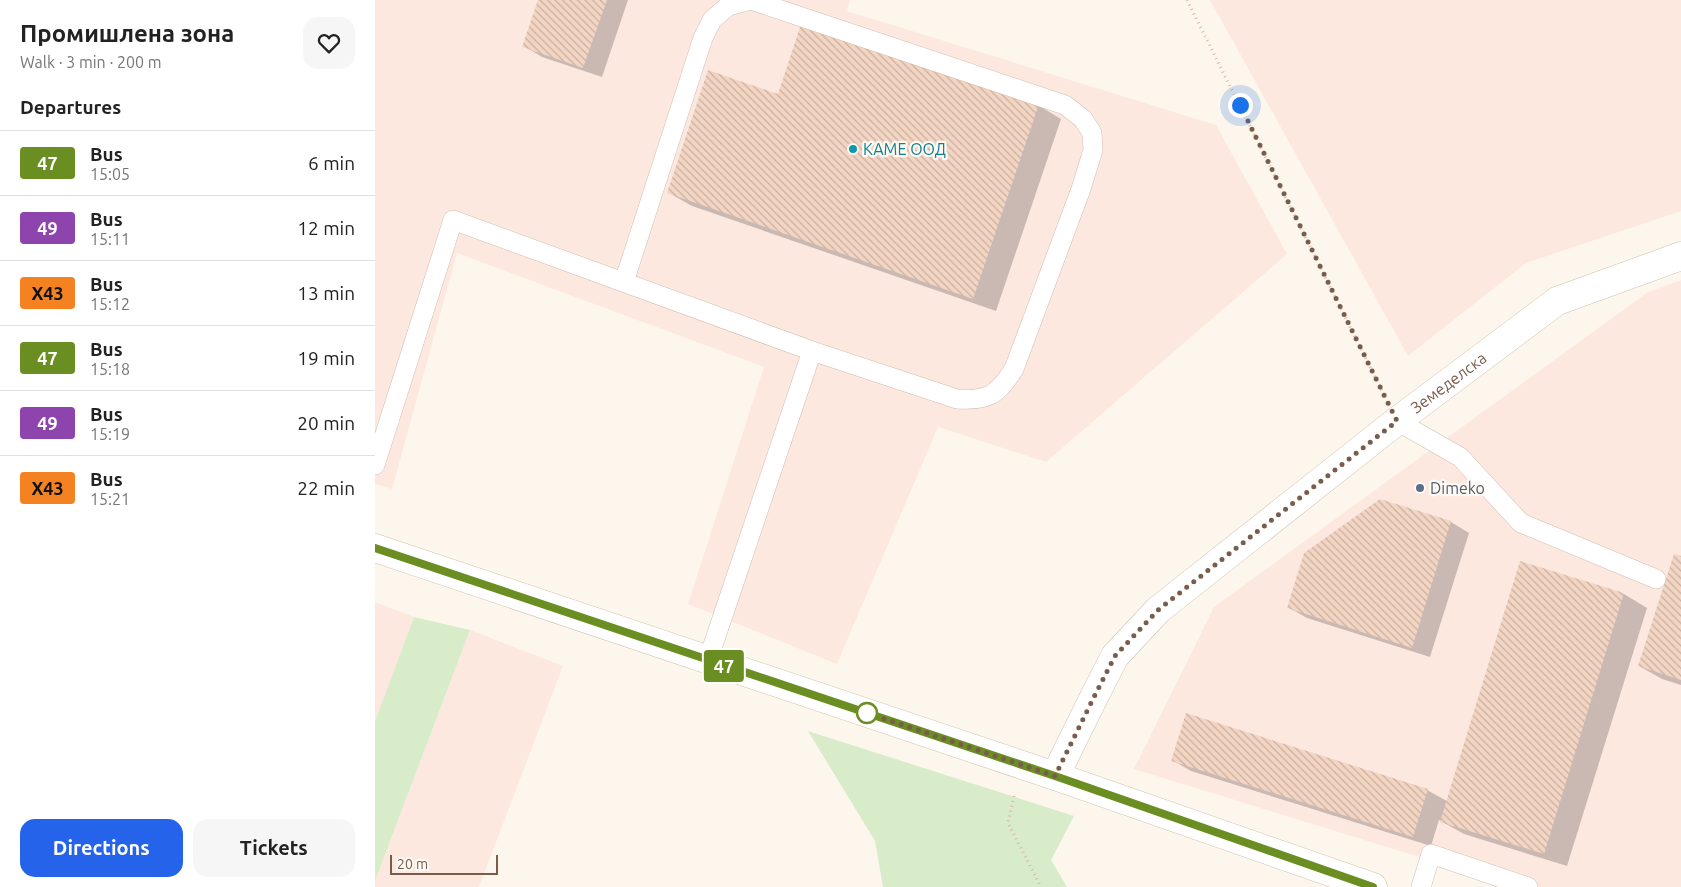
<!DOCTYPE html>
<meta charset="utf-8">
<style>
body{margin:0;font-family:Ubuntu,sans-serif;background:#f6f6f6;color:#222;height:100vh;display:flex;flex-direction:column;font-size:19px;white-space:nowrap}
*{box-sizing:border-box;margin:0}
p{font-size:16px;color:#767676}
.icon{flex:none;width:28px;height:28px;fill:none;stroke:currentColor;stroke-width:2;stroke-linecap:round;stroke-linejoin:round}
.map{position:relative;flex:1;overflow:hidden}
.details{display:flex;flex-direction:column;background:#fff;width:375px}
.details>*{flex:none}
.badge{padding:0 10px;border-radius:4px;font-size:18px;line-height:32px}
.scale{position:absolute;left:15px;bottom:12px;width:108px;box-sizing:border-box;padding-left:5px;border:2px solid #7a5c4d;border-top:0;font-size:14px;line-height:18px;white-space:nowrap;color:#7a5c4d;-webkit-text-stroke:4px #fffaf3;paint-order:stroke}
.you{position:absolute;width:25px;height:25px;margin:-12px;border:4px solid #fff;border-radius:50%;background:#1a73e8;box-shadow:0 0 0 8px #1a73e833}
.map>.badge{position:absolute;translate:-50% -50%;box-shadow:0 0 0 2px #fff}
h2{padding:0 20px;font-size:19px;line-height:45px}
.round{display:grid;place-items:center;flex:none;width:52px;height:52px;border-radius:15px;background:#f6f6f6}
.overview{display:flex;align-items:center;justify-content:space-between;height:85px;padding:0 20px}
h1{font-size:24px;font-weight:700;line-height:38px}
.button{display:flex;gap:10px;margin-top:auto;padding:10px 20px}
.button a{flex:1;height:58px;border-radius:15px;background:#2563eb;color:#fff;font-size:20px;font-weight:700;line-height:58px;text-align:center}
.button a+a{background:#f6f6f6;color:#222}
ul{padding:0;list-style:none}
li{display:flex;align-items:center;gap:15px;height:65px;padding:0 20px;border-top:1px solid #e0e0e0}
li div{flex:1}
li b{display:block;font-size:19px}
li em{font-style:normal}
li .badge{min-width:55px;font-weight:700;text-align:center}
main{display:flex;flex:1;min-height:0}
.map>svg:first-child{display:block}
.commercial{fill:#fde8e0}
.grass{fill:#d8ecc9}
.shadow{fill:#0003}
.building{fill:url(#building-back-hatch)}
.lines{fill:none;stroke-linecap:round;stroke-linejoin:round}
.lane-casing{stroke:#d1beb0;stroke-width:20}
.street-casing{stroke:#d1beb0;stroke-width:29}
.secondary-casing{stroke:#d6c0b0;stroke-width:29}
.path{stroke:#d9b8a5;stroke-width:3;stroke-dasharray:1 4;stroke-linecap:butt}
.lane{stroke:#fff;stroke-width:19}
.street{stroke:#fff;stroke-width:28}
.secondary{stroke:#fff;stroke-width:28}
.line-casing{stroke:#fff;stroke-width:11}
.line{stroke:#6b8e23;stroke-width:8}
.walk{stroke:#7a5c4d;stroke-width:5;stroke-dasharray:0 9}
.culture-dot{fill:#0f9aa8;stroke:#fffaf3;stroke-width:2}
.service-dot{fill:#5c6f8a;stroke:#fffaf3;stroke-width:2}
.stop-dot{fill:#fff;stroke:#6b8e23;stroke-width:2.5}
.labels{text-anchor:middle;stroke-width:4.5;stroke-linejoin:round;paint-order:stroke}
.culture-label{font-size:16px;fill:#0d838f;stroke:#fffaf3;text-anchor:start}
.street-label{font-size:16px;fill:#7a5c4d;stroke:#fffaf3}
.service-label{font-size:16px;fill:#4e5e75;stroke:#fffaf3;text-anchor:start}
</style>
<main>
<section class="details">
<div class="overview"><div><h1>Промишлена зона</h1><p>Walk · 3 min · 200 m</p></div><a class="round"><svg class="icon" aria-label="heart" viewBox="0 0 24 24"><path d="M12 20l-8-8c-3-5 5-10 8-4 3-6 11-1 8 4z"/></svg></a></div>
<h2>Departures</h2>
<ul>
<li><span class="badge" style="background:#6b8e23;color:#fff">47</span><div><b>Bus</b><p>15:05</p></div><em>6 min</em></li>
<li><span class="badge" style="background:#8e44ad;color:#fff">49</span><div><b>Bus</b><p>15:11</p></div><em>12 min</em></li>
<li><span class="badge" style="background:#f58220;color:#111">X43</span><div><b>Bus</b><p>15:12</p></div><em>13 min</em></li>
<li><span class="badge" style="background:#6b8e23;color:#fff">47</span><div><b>Bus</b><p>15:18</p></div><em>19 min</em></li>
<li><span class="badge" style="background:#8e44ad;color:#fff">49</span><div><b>Bus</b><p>15:19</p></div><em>20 min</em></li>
<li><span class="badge" style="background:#f58220;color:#111">X43</span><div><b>Bus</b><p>15:21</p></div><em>22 min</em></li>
</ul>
<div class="button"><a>Directions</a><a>Tickets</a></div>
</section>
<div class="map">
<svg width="1306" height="887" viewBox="0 0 1306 887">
<defs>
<pattern id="building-back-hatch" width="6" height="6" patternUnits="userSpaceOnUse" patternTransform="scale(1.25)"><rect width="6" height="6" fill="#f3d5c3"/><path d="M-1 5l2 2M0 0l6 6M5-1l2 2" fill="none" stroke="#cab0a1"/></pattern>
</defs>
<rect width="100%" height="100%" fill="#fdf6ec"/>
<g class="commercial">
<path d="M0,0H475L472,11L841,125L912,254L671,462L563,427L462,664L313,604L389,367L82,253L17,489L0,484Z"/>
<path d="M835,0H1306V211L1151,263L1033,356Z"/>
<path d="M1306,280V887H1142L759,769L839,607L1273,292Z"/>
<path d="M0,602L39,617L0,721Z"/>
<path d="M95,630L188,666L104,887H0V881Z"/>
</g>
<g class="grass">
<path d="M39,617L95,630L0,881V721Z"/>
<path d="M433,731L699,816L676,860L692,887H508L500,841Z"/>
</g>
<g class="shadow">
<path d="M165,0H253L227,77L167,57L149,46Z"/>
<path d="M404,95L663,105L686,119L621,311L317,206L294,193Z"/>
<path d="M1006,500L1076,522L1094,533L1055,657L932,618L913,607Z"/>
<path d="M1306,558V685L1287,679L1264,666Z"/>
<path d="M1145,563L1249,594L1272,608L1192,866L1089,834L1064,820L1056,846L816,771L797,760L1052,790L1072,801Z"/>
</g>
<g class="building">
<path d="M163,0H232L208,68L147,47Z"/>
<path d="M426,24L664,104L598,299L292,193L333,70L403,94Z"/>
<path d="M1005,499L1076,521L1037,648L912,608L929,553Z"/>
<path d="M1299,554L1306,556V680L1263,666Z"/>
<path d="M1145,561L1249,593L1169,854L1065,822Z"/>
<path d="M811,713L1053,789L1038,837L796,761Z"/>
</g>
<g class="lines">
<defs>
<g id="lane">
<path d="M249,282L328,38L337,20L353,6L375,0"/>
<path d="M1022,421L1085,457L1146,523L1281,579"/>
<path d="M0,465L78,220L437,351L582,399C614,401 622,395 639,369L706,189L718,150L717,133L708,119L690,105L376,0"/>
<path d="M333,660L437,351"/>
<path d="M1046,887L1056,854L1153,887"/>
</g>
<g id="street">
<path id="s1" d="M680,776L720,695L740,656L783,610L1022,421L1182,301L1306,256"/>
</g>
<path id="secondary" d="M0,548L680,776L998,887"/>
</defs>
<use href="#lane" class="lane-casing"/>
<use href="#street" class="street-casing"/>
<use href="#secondary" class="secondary-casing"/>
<g class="path">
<path d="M812,0L1007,391"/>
<path d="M639,796L633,823L666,887"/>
</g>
<use href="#lane" class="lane"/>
<use href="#street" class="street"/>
<use href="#secondary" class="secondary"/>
</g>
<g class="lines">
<defs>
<path id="line" d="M0,548L680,776L998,887"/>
</defs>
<use href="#line" class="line-casing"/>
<use href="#line" class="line"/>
<path class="walk" d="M492,713L680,776L720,695L740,656L783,610L1022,421L865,105"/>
</g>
<circle class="culture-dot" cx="478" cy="149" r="5"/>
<circle class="service-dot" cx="1045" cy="488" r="5"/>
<circle class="stop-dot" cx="492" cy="713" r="10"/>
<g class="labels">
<g class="culture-label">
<text x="488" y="155">КАМЕ ООД</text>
</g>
<g class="street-label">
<text dy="6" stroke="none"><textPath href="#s1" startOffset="566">Земеделска</textPath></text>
</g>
<g class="service-label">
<text x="1055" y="494">Dimeko</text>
</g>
</g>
</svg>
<div class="scale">20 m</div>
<div class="you" style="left:865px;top:105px"></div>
<b class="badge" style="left:349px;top:666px;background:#6b8e23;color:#fff">47</b>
</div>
</main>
